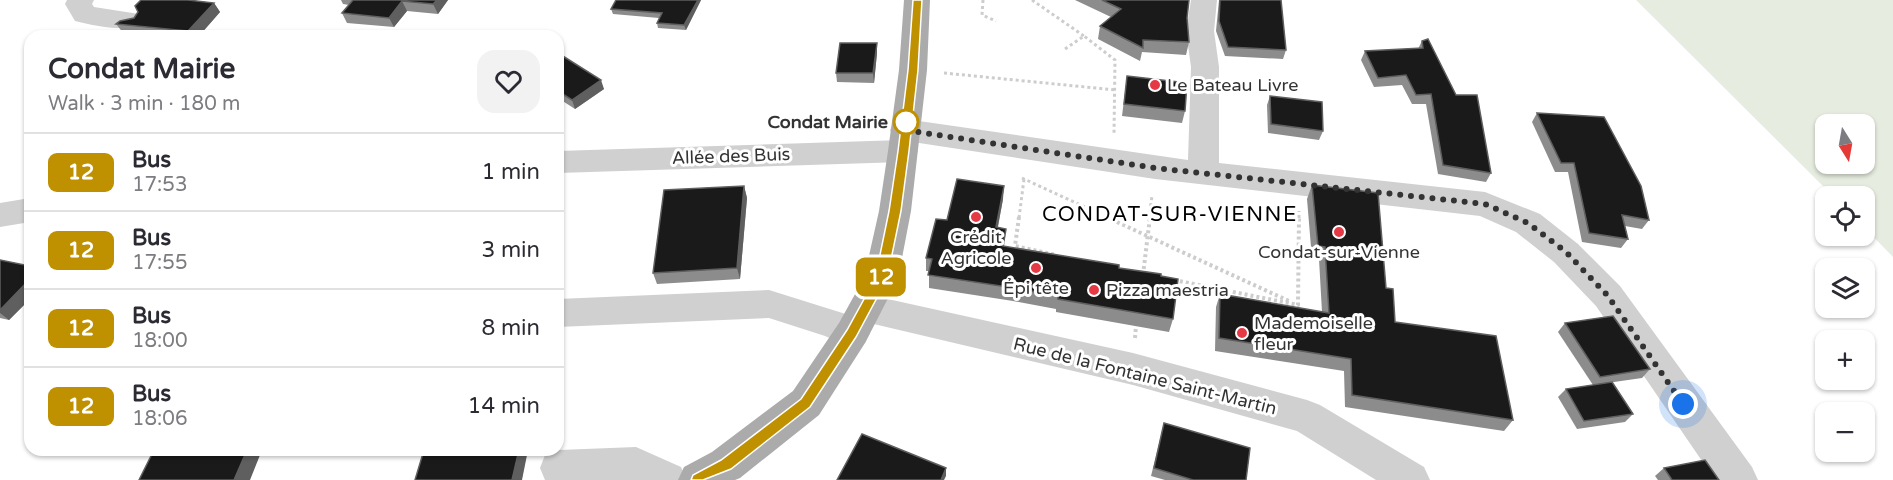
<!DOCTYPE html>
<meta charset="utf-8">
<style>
body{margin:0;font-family:"Varela Round",sans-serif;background:#f2f2f3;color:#2b2b33;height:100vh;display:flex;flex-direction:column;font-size:22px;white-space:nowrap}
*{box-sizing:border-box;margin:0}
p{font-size:20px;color:#7c7c81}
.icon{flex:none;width:33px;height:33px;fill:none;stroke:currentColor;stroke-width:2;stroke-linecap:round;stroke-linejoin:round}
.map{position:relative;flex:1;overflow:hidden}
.side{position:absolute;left:24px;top:30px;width:540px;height:426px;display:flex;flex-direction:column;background:#fff;border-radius:18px;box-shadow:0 2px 4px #0004}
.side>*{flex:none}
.badge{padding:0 12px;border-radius:9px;font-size:21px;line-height:39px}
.needle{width:39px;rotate:169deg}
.tools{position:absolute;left:1815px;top:114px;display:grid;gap:12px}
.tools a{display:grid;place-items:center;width:60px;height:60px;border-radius:12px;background:#fff;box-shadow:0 2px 4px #0004;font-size:30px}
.you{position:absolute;width:30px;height:30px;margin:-15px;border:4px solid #fff;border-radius:50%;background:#1a73e8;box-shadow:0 0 0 9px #1a73e833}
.map>.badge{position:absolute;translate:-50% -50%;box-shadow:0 0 0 3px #fff}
.round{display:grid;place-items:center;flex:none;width:63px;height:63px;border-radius:18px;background:#f2f2f3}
.head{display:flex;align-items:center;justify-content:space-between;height:102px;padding:0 24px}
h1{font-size:28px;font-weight:700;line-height:45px}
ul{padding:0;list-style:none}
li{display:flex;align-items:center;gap:18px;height:78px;padding:0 24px;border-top:2px solid #e1e1e2}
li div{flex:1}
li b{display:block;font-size:22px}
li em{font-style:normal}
li .badge{min-width:66px;font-weight:700;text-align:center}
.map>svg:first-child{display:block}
.green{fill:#e6ecdf;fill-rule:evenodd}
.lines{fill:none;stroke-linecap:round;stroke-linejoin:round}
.path-far1{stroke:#cdcdcd;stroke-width:3;stroke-dasharray:3 3;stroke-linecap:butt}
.path{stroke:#cdcdcd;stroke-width:4;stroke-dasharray:3 3;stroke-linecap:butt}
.minor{fill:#d0d0d0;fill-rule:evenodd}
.major{fill:#ababab;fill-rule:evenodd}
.wall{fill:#8c8c8c}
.shaded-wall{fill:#5f5f5f}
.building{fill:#1a1a1a;stroke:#5f5f5f;stroke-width:1.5}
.line{fill:#bf9000;stroke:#fff;stroke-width:1.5}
.walk{stroke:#333;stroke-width:6;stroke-dasharray:0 10.8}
.poi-dot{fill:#e63946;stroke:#fff;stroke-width:2}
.stop-dot{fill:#fff;stroke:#bf9000;stroke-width:3}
.labels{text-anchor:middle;stroke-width:6;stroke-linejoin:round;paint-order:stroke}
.poi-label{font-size:18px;fill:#333;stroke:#fff;text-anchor:start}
.stop-label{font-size:18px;font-weight:bold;fill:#333;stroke:#fff;text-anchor:end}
.street-label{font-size:18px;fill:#333;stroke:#fff}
.quarter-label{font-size:21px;letter-spacing:1.5px;fill:#000;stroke:#fff}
</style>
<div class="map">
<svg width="1893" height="480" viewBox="0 0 1893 480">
<rect width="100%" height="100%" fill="#fff"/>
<path class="green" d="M1636,0H1893V257L1865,228L1864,196H1833ZM1826,124H1864V164H1826Z"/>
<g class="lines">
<g class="path-far1">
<path d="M983,0L982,15L996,21"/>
<path d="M1032,0L1084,36"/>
<path d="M1065,49L1084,36L1115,60L1114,134"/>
<path d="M944,73L1116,90"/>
<path d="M1022,178L1109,218"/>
<path d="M1019,218L1024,179"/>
<path d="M1149,218L1152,196"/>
<path d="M1299,218V211"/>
</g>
<g class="path">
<path d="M1019,217L1015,246L1056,255"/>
<path d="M1106,217L1291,302"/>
<path d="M1143,275L1150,217"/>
<path d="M1174,280L1298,305L1299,217"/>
<path d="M1135,338L1136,326"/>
</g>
<g class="minor">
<path d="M67,0H94L92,4L94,7L139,14L143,20L139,26C120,31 94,26 75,21L65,4Z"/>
<path d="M1191,0H1217L1214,31L1219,67V163L1485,192L1540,214L1578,244L1620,286L1752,467L1758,480H1715L1596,306L1554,262L1516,232L1480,216L1155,179L906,141L914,143L918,151L914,159L903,162L558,173V151L902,140L894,138L890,130L894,122L905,119L1188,160L1191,67L1186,31Z"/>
<path d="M30,198V222L0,227V203Z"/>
<path d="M769,290L852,316L848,308L853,298L865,294L1133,353L1307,400L1320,405L1424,467L1430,480H1376L1297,431L1133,385L861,321L870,333L865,343L852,348L825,336L769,318L558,327V299Z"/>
<path d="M636,447L681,467L687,480H545L540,468L545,455L559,450Z"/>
</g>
<path class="major" d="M904,0H930L927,70L911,211L898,279L865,343L819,415L740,478L735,480H678L684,467L712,452L793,391L839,323L864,278L879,211L888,151L899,70Z"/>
</g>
<g class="wall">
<path d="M341,0H448L438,14L407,11L394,27L347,23L342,13L349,5L343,4Z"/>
<path d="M616,0H701L686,30L658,28L657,23L659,18L613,14L611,9Z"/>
<path d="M1075,0H1189L1187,18L1189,42L1186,55L1142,52L1140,61L1098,39L1100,26L1111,17Z"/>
<path d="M1219,0H1281L1286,50L1283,59L1225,56L1216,31Z"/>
<path d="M214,3L220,12L199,36H149L124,34L116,24Z"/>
<path d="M1422,41L1491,173L1486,182L1438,174L1426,104H1412L1402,85L1374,87L1361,60L1365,51L1418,49Z"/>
<path d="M877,43V53L874,83L837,82L836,73Z"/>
<path d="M558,53L604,89L575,109L558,98Z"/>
<path d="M1127,76L1185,111L1182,123L1122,116Z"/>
<path d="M1270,96L1323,131L1319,140L1268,133L1267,105Z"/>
<path d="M1537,113L1649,220L1642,229L1625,226L1628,239L1621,248L1582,242L1568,172H1555L1532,122Z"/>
<path d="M1312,185L1386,288L1395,322L1513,420L1504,431L1345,407L1344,371L1215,351L1216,307L1220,294L1322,312L1319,259H1312L1307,199Z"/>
<path d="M744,186L747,198L740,279L657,284L653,273Z"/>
<path d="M1003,199L998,227L1006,229L1004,247L1161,276L1173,319L1169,332L1056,312V309L1013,301L929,288V271H926V258L947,220Z"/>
<path d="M0,260L30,266V299L9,320L0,318Z"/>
<path d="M1565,323L1650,369L1642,378L1593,385L1558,332Z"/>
<path d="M1566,389L1633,414L1625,422L1577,429L1558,397Z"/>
<path d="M1164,423L1246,480H1165L1151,476Z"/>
<path d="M1664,468L1719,480H1658L1655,476Z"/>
</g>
<g class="shaded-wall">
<path d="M437,0H448L438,14L433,4Z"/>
<path d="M698,0H701L686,30L684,25Z"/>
<path d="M402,1L407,11L394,27L389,18Z"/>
<path d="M214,3L220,12L199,36H191L188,31Z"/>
<path d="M877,43V53L874,83L873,73Z"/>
<path d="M601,80L604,89L575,109L572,100Z"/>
<path d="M744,186L747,198L740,279L737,268Z"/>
<path d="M1004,186L1003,199L995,241L996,227Z"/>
<path d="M30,279V299L9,320L0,313V310Z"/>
<path d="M247,450H262L250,480H234Z"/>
<path d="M519,450H528L522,480H512Z"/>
<path d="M946,468V476L944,480H941Z"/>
</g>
<g class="building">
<path d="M141,0H188L214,3L188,31L116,24L120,21L134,18L138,12L135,6Z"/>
<path d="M353,0H437L433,4L402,1L389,18L342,13Z"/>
<path d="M616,0H698L684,25L657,23L662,13L611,9Z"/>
<path d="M1102,0H1189L1187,18L1189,42L1143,40V48L1100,26L1121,9Z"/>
<path d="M1220,0H1281L1286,50L1228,47L1219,21Z"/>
<path d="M1428,39L1456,95H1477L1491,173L1443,165L1431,94L1416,95L1406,75L1378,78L1365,51L1423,48L1422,41Z"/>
<path d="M840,43H877L873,73H836Z"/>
<path d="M558,53L601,80L572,100L558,91Z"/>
<path d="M1127,76L1187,83L1185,111L1124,104Z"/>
<path d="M1270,96L1322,102L1323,131L1271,124Z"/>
<path d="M1537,113L1604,117L1641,186L1649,220L1622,215L1628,239L1589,233L1574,163H1561Z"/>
<path d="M957,179L1004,186L996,227L1006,229L1003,246L1119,265V268L1161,274V276L1178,279L1173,319L1058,299V296L1014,288L928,275L932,259L926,258L936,219L947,220Z"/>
<path d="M1312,185L1378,193L1386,288L1393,289L1395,322L1496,336L1513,420L1352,395L1351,359L1219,338L1220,294L1329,313L1325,247L1318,246Z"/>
<path d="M744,186L737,268L653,273L664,190Z"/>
<path d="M0,260L30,266V279L0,310Z"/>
<path d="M1613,316L1650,369L1600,377L1565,323Z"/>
<path d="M1612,382L1633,414L1584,421L1566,389Z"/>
<path d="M1164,423L1250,448L1246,480H1193L1154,468Z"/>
<path d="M862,434L946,468L941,480H837Z"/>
<path d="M154,450H247L234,480H139Z"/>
<path d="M424,450H519L512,480H415Z"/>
<path d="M1705,460L1719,480H1672L1664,468Z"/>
</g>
<path class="line" d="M913,0H922L918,70L909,151L901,211L887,279L856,337L810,407L731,469L703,480H691L693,475L721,460L801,399L847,330L875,279L889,211L898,151L908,70Z"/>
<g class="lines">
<path class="walk" d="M906,122L905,130L1155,168L1485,204L1528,223L1566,252L1608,296L1683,404"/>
</g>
<g class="poi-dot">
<circle cx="1155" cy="85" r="6"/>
<circle cx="976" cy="217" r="6"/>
<circle cx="1339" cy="232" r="6"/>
<circle cx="1036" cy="268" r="6"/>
<circle cx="1094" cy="290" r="6"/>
<circle cx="1242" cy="333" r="6"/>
</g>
<circle class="stop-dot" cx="906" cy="122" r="12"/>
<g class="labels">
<g class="poi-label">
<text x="1167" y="91">Le Bateau Livre</text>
<text x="976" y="243" text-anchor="middle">Crédit<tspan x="976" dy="21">Agricole</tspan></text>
<text x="1339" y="258" text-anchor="middle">Condat-sur-Vienne</text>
<text x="1036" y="294" text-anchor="middle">Épi tête</text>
<text x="1106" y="296">Pizza maestria</text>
<text x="1254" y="329">Mademoiselle<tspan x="1254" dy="21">fleur</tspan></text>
</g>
<g class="stop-label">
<text x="888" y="128">Condat Mairie</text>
</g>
<g class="street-label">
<text transform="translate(731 156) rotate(-2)" y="6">Allée des Buis</text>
<text transform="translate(1145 376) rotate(14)" y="6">Rue de la Fontaine Saint-Martin</text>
</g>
<g class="quarter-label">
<text x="1170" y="221">CONDAT-SUR-VIENNE</text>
</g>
</g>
</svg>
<div class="tools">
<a><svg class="needle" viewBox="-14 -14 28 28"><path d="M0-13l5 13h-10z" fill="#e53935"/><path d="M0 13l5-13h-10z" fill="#7c7c81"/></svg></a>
<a><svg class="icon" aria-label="locate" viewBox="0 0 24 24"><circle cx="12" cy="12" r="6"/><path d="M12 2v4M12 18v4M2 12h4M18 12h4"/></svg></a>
<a><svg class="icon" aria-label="layers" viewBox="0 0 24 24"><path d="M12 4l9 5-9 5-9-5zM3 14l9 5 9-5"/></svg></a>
<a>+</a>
<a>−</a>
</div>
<div class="you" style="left:1683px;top:404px"></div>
<b class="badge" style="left:881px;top:277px;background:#bf9000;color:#fff">12</b>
<section class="side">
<div class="head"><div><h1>Condat Mairie</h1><p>Walk · 3 min · 180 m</p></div><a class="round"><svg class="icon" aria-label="heart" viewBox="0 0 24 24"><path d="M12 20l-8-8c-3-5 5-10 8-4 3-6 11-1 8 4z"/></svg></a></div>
<ul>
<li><span class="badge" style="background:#bf9000;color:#fff">12</span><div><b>Bus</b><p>17:53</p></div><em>1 min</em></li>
<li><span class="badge" style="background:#bf9000;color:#fff">12</span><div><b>Bus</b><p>17:55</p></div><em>3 min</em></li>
<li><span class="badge" style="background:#bf9000;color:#fff">12</span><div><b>Bus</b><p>18:00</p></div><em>8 min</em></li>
<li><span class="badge" style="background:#bf9000;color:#fff">12</span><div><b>Bus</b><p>18:06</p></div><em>14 min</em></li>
</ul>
</section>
</div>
